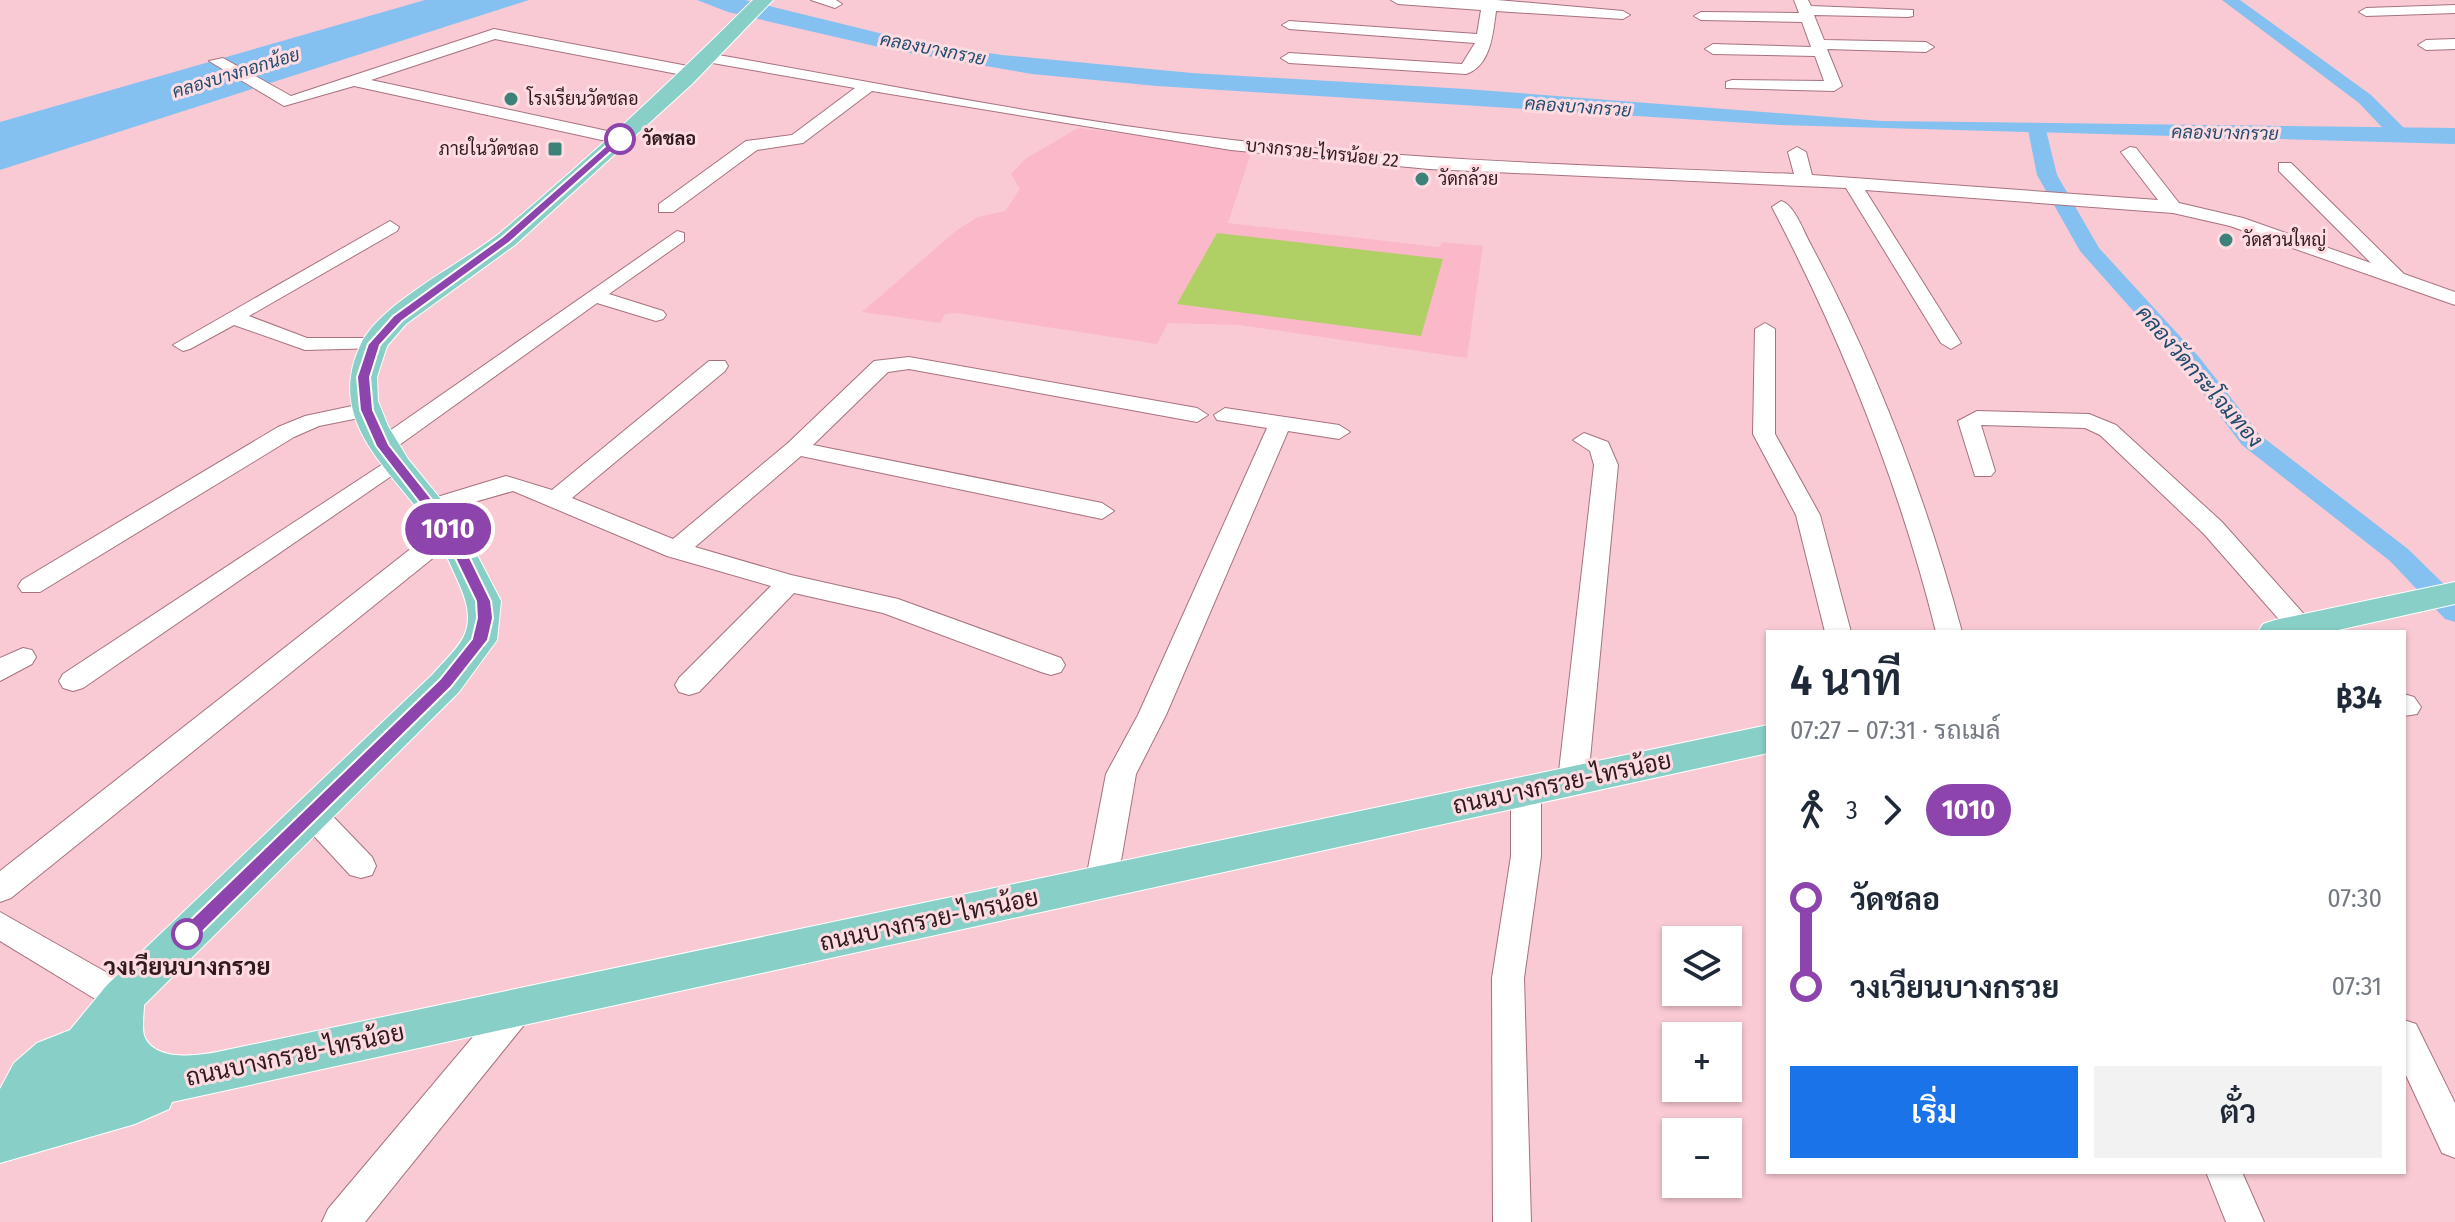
<!DOCTYPE html>
<html lang="th">
<meta charset="utf-8">
<style>
body{margin:0;font-family:"Fira Sans Condensed",Sarabun,sans-serif;background:#f2f2f3;color:#1f2937;height:100vh;display:flex;flex-direction:column;font-size:30px;white-space:nowrap}
*{box-sizing:border-box;margin:0}
p{font-size:26px;color:#747a83}
.icon{flex:none;width:44px;height:44px;fill:none;stroke:currentColor;stroke-width:2;stroke-linecap:round;stroke-linejoin:round}
.map{position:relative;flex:1;overflow:hidden}
.sheet{position:absolute;left:1766px;top:630px;width:640px;height:544px;display:flex;flex-direction:column;background:#fff;border-radius:0px;box-shadow:0 2px 6px #0004}
.sheet>*{flex:none}
.badge{padding:0 16px;border-radius:26px;font-size:28px;line-height:52px}
.fabs{position:absolute;left:1662px;top:926px;display:grid;gap:16px}
.fabs a{display:grid;place-items:center;width:80px;height:80px;border-radius:0px;background:#fff;box-shadow:0 2px 6px #0004;font-size:40px}
.map>.badge{position:absolute;translate:-50% -50%;box-shadow:0 0 0 4px #fff}
.legs{display:flex;align-items:center;gap:12px;height:88px;padding:0 24px;font-size:26px}
.legs p{margin-inline-start:auto}
.head{display:flex;align-items:center;justify-content:space-between;height:136px;padding:0 24px}
h1{font-size:44px;font-weight:600;line-height:60px}
.primary-button{display:flex;gap:16px;margin-top:auto;padding:16px 24px}
.primary-button a{flex:1;height:92px;border-radius:0px;background:#1a73e8;color:#fff;font-size:32px;font-weight:600;line-height:92px;text-align:center}
.primary-button a+a{background:#f2f2f3;color:#1f2937}
ul{padding:0 24px;list-style:none}
li{display:flex;align-items:center;gap:28px;height:88px;font-size:30px}
li i{display:grid;place-items:center;width:12px;height:100%;margin:0 10px;background:currentColor}
li i::after{content:'';width:20px;height:20px;margin:-10px;border:6px solid;border-radius:50%;background:#fff}
li p{margin-inline-start:auto}
li:first-child i{background:linear-gradient(#0000 50%,currentColor 0)}
li:last-child i{background:linear-gradient(currentColor 50%,#0000 0)}
.map>svg:first-child{display:block}
.built{fill:#fbb8c8}
.green{fill:#b0d066}
.water{fill:#84c1f1}
.lines{fill:none;stroke-linecap:round;stroke-linejoin:round}
.canal{fill:#84c1f1;fill-rule:evenodd}
.minor-casing{stroke:#a7727f;stroke-width:2}
.major-casing{stroke:#fff;stroke-width:2}
.minor{fill:#fff;fill-rule:evenodd}
.major{fill:#88d0c7;fill-rule:evenodd}
.line-1{fill:#8e44ad;stroke:#fff;stroke-width:2}
.poi-dot{fill:#3c8278;stroke:#ffdbe2;stroke-width:3}
.stop-1-dot{fill:#fff;stroke:#8e44ad;stroke-width:4}
.labels{text-anchor:middle;stroke-width:6;stroke-linejoin:round;paint-order:stroke}
.far-water-label{font-size:18px;font-style:italic;fill:#1f4c6d;stroke:#ffdbe2}
.far-poi-label{font-size:18px;fill:#2f1a1f;stroke:#ffdbe2;text-anchor:start}
.far-stop-label{font-size:18px;font-weight:bold;fill:#2f1a1f;stroke:#ffdbe2;text-anchor:start}
.far-street-label{font-size:18px;fill:#2f1a1f;stroke:#ffdbe2}
.water-label{font-size:22px;font-style:italic;fill:#1f4c6d;stroke:#ffdbe2}
.near-street-label{font-size:24px;fill:#2f1a1f;stroke:#ffdbe2}
.near-stop-label{font-size:24px;font-weight:bold;fill:#2f1a1f;stroke:#ffdbe2}
</style>
<div class="map">
<svg width="2455" height="1222" viewBox="0 0 2455 1222">
<rect width="100%" height="100%" fill="#f9cad4"/>
<path class="built" d="M1078,128L1252,150L1228,223L1439,247L1443,242L1483,246L1467,358L1239,325L1168,323L1157,344L956,313L945,314L940,323L862,312L957,230L978,217L1005,211L1020,189L1011,174L1025,159Z"/>
<path class="green" d="M1217,233L1443,259L1421,336L1177,304Z"/>
<g class="water">
<path d="M425,0H529L0,170V122Z"/>
<path d="M697,0H745L920,43L1002,55L1192,73L1466,89L1882,121L2455,128V144L1780,125L1157,86L1032,74L892,50L728,12Z"/>
</g>
<g class="lines">
<g class="canal">
<path d="M2222,0H2240L2371,95L2409,133V141H2395L2359,103Z"/>
<path d="M2037,125L2046,130L2057,175L2099,248L2199,357L2260,435L2408,549L2455,595V622L2445,619L2390,561L2242,445L2183,367L2080,251L2037,175L2028,130Z"/>
</g>
<defs>
<g id="minor">
<path d="M811,0H836L842,4L835,8Z"/>
<path d="M1391,0H1497L1623,11L1630,15L1623,19L1496,11C1493,33 1491,66 1466,74L1289,63L1281,58L1289,53L1462,64L1475,43L1289,29L1282,25L1289,21L1477,34L1481,10L1398,4Z"/>
<path d="M1794,0H1808L1811,6L1913,10V16L1908,17L1814,15L1824,40L1926,42L1934,47L1926,52L1827,49L1842,86L1834,91L1726,88V82L1732,80L1824,81L1815,56L1713,54L1705,49L1713,44L1811,47L1802,22L1701,20L1694,16L1701,12L1799,13Z"/>
<path d="M2455,5V13L2366,16L2359,12L2366,8Z"/>
<path d="M494,29L693,67L701,72L693,77L495,39L371,80L626,135L629,139L620,144L354,86L284,106L209,61L223,58L291,96Z"/>
<path d="M2455,39V49L2426,50L2418,45L2426,40Z"/>
<path d="M707,53C881,83 1056,120 1232,140C1419,161 1606,166 1794,174L1788,152L1797,147L1806,152L1812,175L2158,200L2121,152L2130,147L2136,148L2179,203L2243,218L2371,263L2279,171V163H2291L2404,274L2455,292V305L2230,226L2173,213L1865,190L1961,343L1951,349L1941,343L1846,188L1429,169L1231,150L872,91L803,143L757,150L673,212H659V204L746,141L792,135L855,88L701,61V55Z"/>
<path d="M1781,201C1795,205 1804,233 1811,245C1877,368 1926,498 1962,632H1936C1899,483 1843,343 1772,207Z"/>
<path d="M390,221L399,227L397,231L249,316L307,338H374L384,344L381,348L305,350L234,325L190,349L183,351L173,345Z"/>
<path d="M677,231L684,233V241L609,294L663,311L666,315L663,319L656,321L597,303L391,451H375L372,446L375,441Z"/>
<path d="M1765,323L1775,329V434L1820,515L1851,632H1825L1796,515L1753,434L1755,329Z"/>
<path d="M909,357L1197,408L1208,415L1197,422L909,369L888,372L813,445L1102,503L1114,511L1102,519L801,456L695,547L791,575L898,599L1061,658L1065,665L1061,672L1051,675L1041,672L883,613L794,593L699,692L689,695L679,692L675,685L679,678L771,586L667,556L513,491L432,514L420,506L424,501L506,476L552,490L709,361H725L728,366L725,371L572,498L673,539L788,443L874,361Z"/>
<path d="M366,403L374,405L377,410L374,415L319,426L294,437L40,592H22L18,586L22,580L278,427L305,416Z"/>
<path d="M1225,408L1339,425L1350,432L1339,439L1288,431L1166,715L1136,774L1117,884L1112,893L1101,897L1090,893L1085,884L1106,774L1138,715L1267,428L1217,420L1214,415Z"/>
<path d="M1977,411L2089,414L2116,425L2222,522L2310,621L2314,627L2311,632H2290L2204,534L2100,435L2085,428L1981,425L1995,471L1991,476H1975L1958,421Z"/>
<path d="M1584,433L1608,442L1618,465L1588,780L1583,788L1573,791L1563,788L1558,780L1594,465L1590,451L1573,440Z"/>
<path d="M395,456L403,458L407,463L403,468L83,688L73,691L63,688L59,681L63,674Z"/>
<path d="M450,523L459,525L462,531L459,537L11,898L0,902V871L441,525Z"/>
<path d="M23,648L32,650L36,657L32,664L0,681V658Z"/>
<path d="M2404,694L2414,697L2421,707L2417,714L2404,716Z"/>
<path d="M1526,780L1536,783L1541,791V856L1524,978L1531,1222H1493L1492,978L1511,856V791L1516,783Z"/>
<path d="M312,802L323,806L372,857L376,866L372,875L361,878L350,875L301,822L297,814L301,806Z"/>
<path d="M0,912L134,988L139,998L134,1008L122,1013L110,1008L0,941Z"/>
<path d="M516,995L528,1000L533,1010L528,1020L365,1222H322L328,1209L504,1000Z"/>
<path d="M2404,1020L2416,1024L2455,1103V1158L2442,1153L2404,1071Z"/>
<path d="M2206,1172H2242L2264,1222H2226Z"/>
</g>
<g id="major">
<path d="M753,0H773L692,84L515,245L406,324L387,346L377,377L378,401L388,426L408,459L461,524L501,601L497,640L459,692L144,1005C144,1014 141,1030 145,1038C159,1065 209,1054 231,1049L1768,725V753L172,1102L169,1109L135,1124L0,1163V1089L14,1063L37,1043L70,1030L107,985L433,674C443,662 457,650 464,636C473,616 465,597 457,579C450,564 444,549 436,535C399,474 323,427 360,346C378,304 463,263 500,233C588,159 672,81 753,0Z"/>
<path d="M2455,582V604L2329,632H2258L2263,624L2275,620Z"/>
</g>
</defs>
<use href="#minor" class="minor-casing"/>
<use href="#major" class="major-casing"/>
<use href="#minor" class="minor"/>
<use href="#major" class="major"/>
</g>
<path class="line-1" d="M617,136L625,139L510,242L402,321L380,345L370,377L373,410L389,445L457,531L491,601L493,618L488,640L451,687L194,940H181L178,934L181,929L440,679L472,639L477,618L476,601L443,533L376,446L360,410L357,377L368,344L393,316L502,237Z"/>
<g class="poi-dot">
<circle cx="511" cy="99" r="8"/>
<rect x="547" y="141" width="16" height="16" rx="4"/>
<circle cx="1422" cy="179" r="8"/>
<circle cx="2226" cy="240" r="8"/>
</g>
<g class="stop-1-dot">
<circle cx="620" cy="139" r="14"/>
<circle cx="187" cy="934" r="14"/>
</g>
<g class="labels">
<g class="far-water-label">
<text transform="translate(933 49) rotate(11)" y="6">คลองบางกรวย</text>
<text transform="translate(236 73) rotate(-17)" y="6">คลองบางกอกน้อย</text>
<text transform="translate(1578 107) rotate(4)" y="6">คลองบางกรวย</text>
<text transform="translate(2225 133) rotate(1)" y="6">คลองบางกรวย</text>
</g>
<g class="far-poi-label">
<text x="527" y="105">โรงเรียนวัดชลอ</text>
<text x="539" y="155" text-anchor="end">ภายในวัดชลอ</text>
<text x="1438" y="185">วัดกล้วย</text>
<text x="2242" y="246">วัดสวนใหญ่</text>
</g>
<g class="far-stop-label">
<text x="642" y="145">วัดชลอ</text>
</g>
<g class="far-street-label">
<text transform="translate(1322 153) rotate(6)" y="6">บางกรวย-ไทรน้อย 22</text>
</g>
<g class="water-label">
<text transform="translate(2200 376) rotate(49)" y="8">คลองวัดกระโจมทอง</text>
</g>
<g class="near-street-label">
<text transform="translate(1562 783) rotate(-12)" y="8">ถนนบางกรวย-ไทรน้อย</text>
<text transform="translate(929 920) rotate(-12)" y="8">ถนนบางกรวย-ไทรน้อย</text>
<text transform="translate(295 1055) rotate(-12)" y="8">ถนนบางกรวย-ไทรน้อย</text>
</g>
<g class="near-stop-label">
<text x="187" y="975">วงเวียนบางกรวย</text>
</g>
</g>
</svg>
<div class="fabs">
<a><svg class="icon" aria-label="layers" viewBox="0 0 24 24"><path d="M12 4l9 5-9 5-9-5zM3 14l9 5 9-5"/></svg></a>
<a>+</a>
<a>−</a>
</div>
<b class="badge" style="left:448px;top:529px;background:#8e44ad;color:#fff">1010</b>
<section class="sheet">
<div class="head"><div><h1>4 นาที</h1><p>07:27 – 07:31 · รถเมล์</p></div><b>฿34</b></div>
<div class="legs"><svg class="icon" aria-label="walk" viewBox="0 0 24 24"><circle cx="13" cy="4" r="2"/><path d="M13 8l-2 6 4 7M11 14l-3 7M7 12l3-4h3l4 4"/></svg>3<svg class="icon" aria-label="forward" viewBox="0 0 24 24"><path d="M9 5l7 7-7 7"/></svg><b class="badge" style="background:#8e44ad;color:#fff">1010</b></div>
<ul>
<li><i style="color:#8e44ad"></i><b>วัดชลอ</b><p>07:30</p></li>
<li><i style="color:#8e44ad"></i><b>วงเวียนบางกรวย</b><p>07:31</p></li>
</ul>
<div class="primary-button"><a>เริ่ม</a><a>ตั๋ว</a></div>
</section>
</div>
